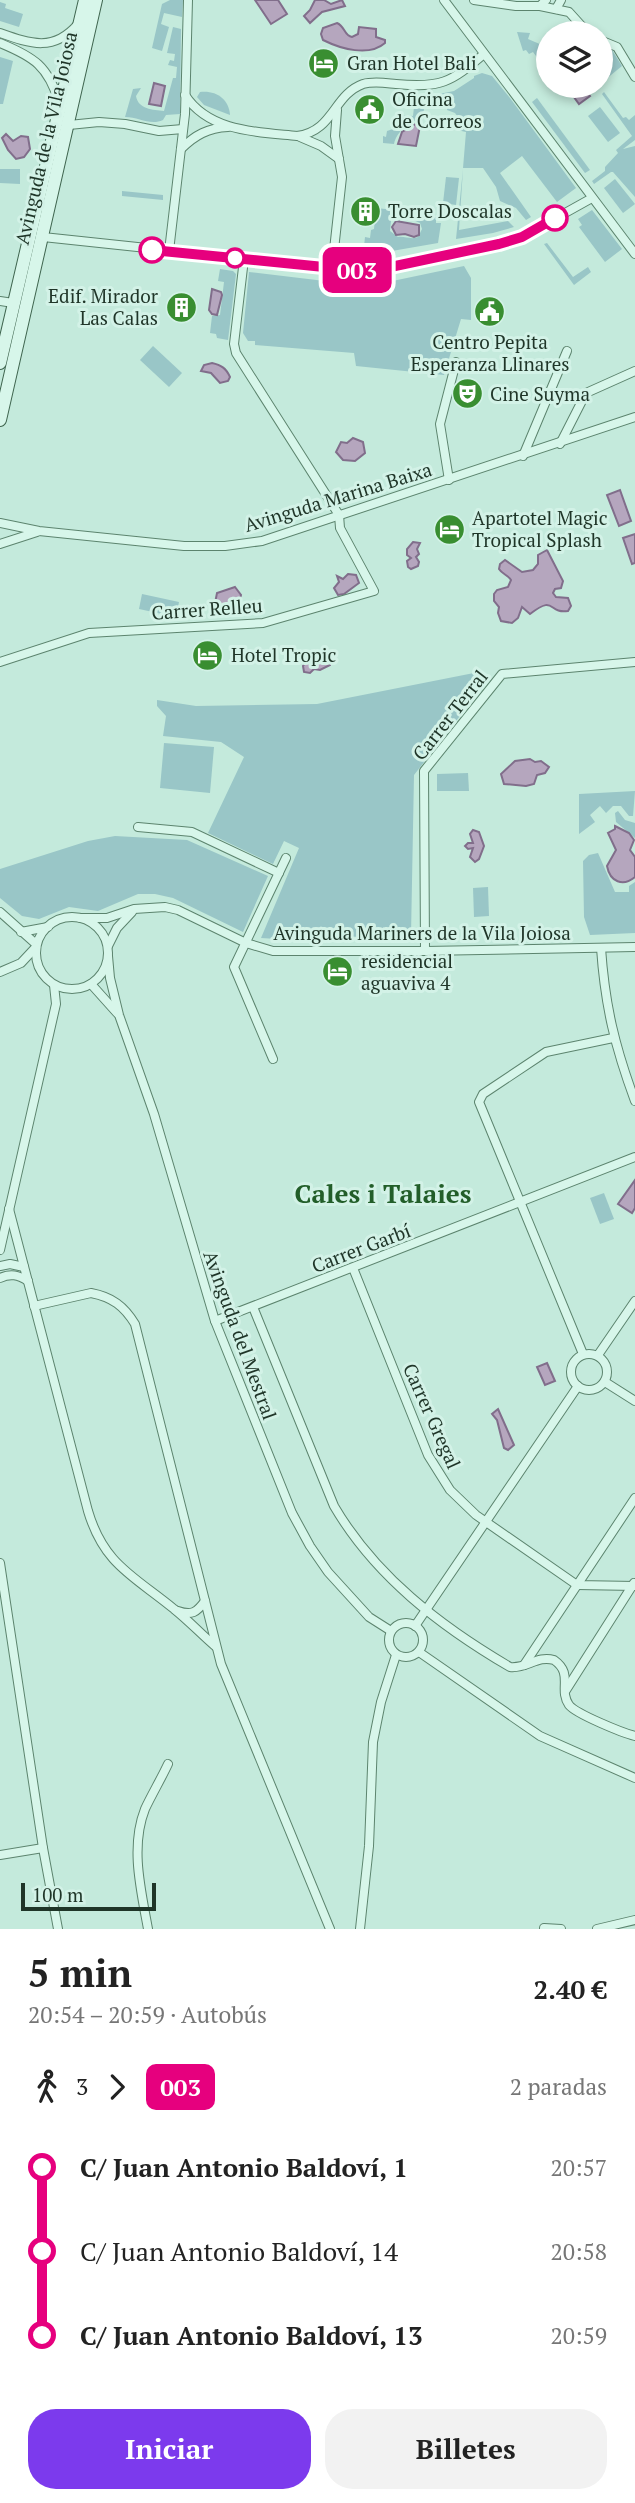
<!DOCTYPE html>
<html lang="es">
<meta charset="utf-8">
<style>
body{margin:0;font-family:"PT Serif",serif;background:#f2f2f2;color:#222;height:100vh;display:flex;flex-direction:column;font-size:26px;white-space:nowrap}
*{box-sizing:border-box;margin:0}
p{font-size:23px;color:#767676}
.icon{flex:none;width:38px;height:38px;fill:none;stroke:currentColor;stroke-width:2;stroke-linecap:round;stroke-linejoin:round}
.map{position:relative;height:1929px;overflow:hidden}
.panel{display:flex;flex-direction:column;background:#fff;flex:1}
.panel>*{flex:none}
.badge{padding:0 14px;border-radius:10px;font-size:24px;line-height:46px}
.fabs{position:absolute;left:536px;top:21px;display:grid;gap:14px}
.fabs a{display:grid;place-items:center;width:77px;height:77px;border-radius:50%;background:#fff;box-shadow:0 4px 10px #0003;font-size:35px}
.scale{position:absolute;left:21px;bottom:18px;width:135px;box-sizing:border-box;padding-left:7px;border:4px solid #1f3528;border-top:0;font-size:19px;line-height:24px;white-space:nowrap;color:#1f3528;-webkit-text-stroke:5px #d3f2e7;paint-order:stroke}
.map>.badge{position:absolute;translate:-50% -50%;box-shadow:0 0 0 4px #fff}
.legs{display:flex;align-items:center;gap:10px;height:77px;padding:0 28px;font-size:23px}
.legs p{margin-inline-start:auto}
.head{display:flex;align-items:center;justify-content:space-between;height:119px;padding:0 28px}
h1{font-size:38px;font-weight:700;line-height:52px}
.action{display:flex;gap:14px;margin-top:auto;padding:14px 28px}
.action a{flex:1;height:80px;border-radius:28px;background:#7c3aed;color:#fff;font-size:28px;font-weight:700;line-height:80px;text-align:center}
.action a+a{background:#f2f2f2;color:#222}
ul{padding:0 28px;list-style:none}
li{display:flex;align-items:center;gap:24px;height:84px;font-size:26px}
li i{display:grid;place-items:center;width:10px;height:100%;margin:0 9px;background:currentColor}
li i::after{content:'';width:18px;height:18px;margin:-9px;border:5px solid;border-radius:50%;background:#fff}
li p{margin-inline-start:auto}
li:first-child i{background:linear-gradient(#0000 50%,currentColor 0)}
li:last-child i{background:linear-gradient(currentColor 50%,#0000 0)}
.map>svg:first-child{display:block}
.green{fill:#99c6c7}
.water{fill:#b5a6be;stroke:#816e8b;stroke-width:2}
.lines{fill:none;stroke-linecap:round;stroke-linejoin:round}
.minor-casing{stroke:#5c846e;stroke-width:10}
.secondary-casing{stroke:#3f654f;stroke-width:14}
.minor{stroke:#d7f6ea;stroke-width:8}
.secondary{stroke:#d7f6ea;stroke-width:12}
.line-1-casing{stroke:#fff;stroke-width:16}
.line-1{stroke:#e6007e;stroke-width:10}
.stop-1-dot{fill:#fff;stroke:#e6007e;stroke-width:3.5}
.labels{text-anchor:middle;stroke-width:6;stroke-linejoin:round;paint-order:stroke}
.poi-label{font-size:19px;fill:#1f3528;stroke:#d3f2e7;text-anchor:start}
.street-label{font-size:19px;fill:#1f3528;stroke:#d3f2e7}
.district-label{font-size:26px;font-weight:bold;fill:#225e29;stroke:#d3f2e7}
</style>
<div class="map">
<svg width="635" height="1929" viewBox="0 0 635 1929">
<rect width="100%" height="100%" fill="#c4eadc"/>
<g class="green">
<path d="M170,0H183L182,17L164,13L161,24L169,27L162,51L152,48L162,4Z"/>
<path d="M0,2L6,4L5,8L23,14L19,27L0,21Z"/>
<path d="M173,27L181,29L180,114L166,115L163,120C150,126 139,117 125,117L133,89L141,88L136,96C138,109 153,110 164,111L173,78H176L177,67L168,65L170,60L174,61L175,54L167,53Z"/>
<path d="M517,32L530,33L528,39L542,45L541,49L548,52V72L533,52L529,54L526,50L523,51Z"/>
<path d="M600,46L612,50L622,66L600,84Z"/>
<path d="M0,57L13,61L3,104H0Z"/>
<path d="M482,73L492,76L510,98L576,188L557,202L522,156L500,173L531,217L526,220L516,208L500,201L496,187L483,168H463L466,132L457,130L460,125L458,123L460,120L455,113L447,110L448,103L441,100L442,97H434V95L454,91L474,78V76Z"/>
<path d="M200,92C216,90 229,99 230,115L204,105L197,97Z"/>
<path d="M604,92L623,118L626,117L629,120L635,115V140L623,149L635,146V197L613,172H611L594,184L592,181L605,171V167L618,153L616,150L632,136L602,94Z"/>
<path d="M537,98L590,170L585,173L532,102Z"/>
<path d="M414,107L424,108L423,119C411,119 396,132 394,144L383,143V136L386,137L387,131L393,129V123L399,121L400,115L413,116Z"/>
<path d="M600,107L620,133L608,142L588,116Z"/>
<path d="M0,169H20V184L0,183Z"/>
<path d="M463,169L459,230L508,221L514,227L493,233L456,239Z"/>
<path d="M446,177L459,178L456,205L443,203Z"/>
<path d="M615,179L635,204L623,213L604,188Z"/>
<path d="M122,191L163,195V200L122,196Z"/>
<path d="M376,208L404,211L401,219L391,221L390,231L398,237C405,236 411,240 418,237L422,229L420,223L413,220V212L430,213V217H436V223H441L438,243L363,256L365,237L370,238L371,230L374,229Z"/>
<path d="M592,210L622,249L605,262L579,227L582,225L578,219Z"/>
<path d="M547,243L573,277L588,267L591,272L574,285L544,244Z"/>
<path d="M464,266L471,278V320L461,319L444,375L356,366L354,353L255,345V341H248L243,333L249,272L358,285L383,283Z"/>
<path d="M220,269L233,271L236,274L228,340L217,338L216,334L210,333L212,316L220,315L224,282L218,281Z"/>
<path d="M153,346L182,373L169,387L140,360Z"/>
<path d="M142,594L179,602L176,617L139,609Z"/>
<path d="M479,672L484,685L414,775L411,935L277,939L261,938L299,848L284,841L273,864L208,833L244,757L221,742L163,736L166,716L157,706V700L196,706L317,704Z"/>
<path d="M164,743L214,747L210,793L160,788Z"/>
<path d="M468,773L469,791H437V774Z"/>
<path d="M635,791L633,816H629L621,806H613L606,813L600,806L590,815L595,822L579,834V794Z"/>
<path d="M618,811L625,820L635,823V838L616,822L615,813Z"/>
<path d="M115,836L187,840L268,876L243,932L173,898L155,894H138L98,911L69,907L39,919L22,916L0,898V869L88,841Z"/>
<path d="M598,853L615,892H629V886L635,882V933L590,935L584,917L583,861L589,855Z"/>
<path d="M488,887L489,916L474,917L473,888Z"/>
<path d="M604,1193L614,1219L600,1224L590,1198Z"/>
</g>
<g class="water">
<path d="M255,0H278L287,14L271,24Z"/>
<path d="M315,0H324L331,4L342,0L345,6L322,12L310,23L304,16L310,10Z"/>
<path d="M337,23C345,26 344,36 352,37L358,34L359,27L376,29V37L385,40V43C369,57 341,49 323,40L321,34L323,28Z"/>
<path d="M154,83L165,86L161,106L149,104Z"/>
<path d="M566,86H582L590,96L579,104Z"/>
<path d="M421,121L416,146L398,144L402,132Z"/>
<path d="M6,134L13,141L21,136L28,137L30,149L24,157L16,159L8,150L2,138Z"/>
<path d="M396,221L419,225V235L414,237L405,234L396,235L392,227Z"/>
<path d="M212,289L221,292L222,295L217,315L212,314L209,310Z"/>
<path d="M212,363C221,365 226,368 230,377L228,381L220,383L211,373L201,371L204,365Z"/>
<path d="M353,438L363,442L365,453L355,461L343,460L336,452L341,442L347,443Z"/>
<path d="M620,490L631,521L619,526L607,495Z"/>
<path d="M635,534V563L632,564L623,538Z"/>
<path d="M413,542L420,543L417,549L419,554L416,557L419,562L418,566L411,569L408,567L407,561L411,558L407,555V549Z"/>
<path d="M547,550L563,581L561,588L555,589L553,593L556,597L568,598L571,606L568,611C547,614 556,594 530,614L522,607L518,618L512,623L501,621L498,613L499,607L494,601V594L497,590L508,587L511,580C508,575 502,574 499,569L500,564L505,560L522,572L533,570L538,564V555Z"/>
<path d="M348,574L356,575L359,583L344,594L338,595L334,588L339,582L337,576L343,579Z"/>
<path d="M235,587L241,595L237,609L227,613L215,603L217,593Z"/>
<path d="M330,652L332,658L330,665L320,670L314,669L310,673L304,672L303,666L308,659Z"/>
<path d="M530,759L535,762L541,761L549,767L545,773L537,775L534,784L526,786L504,784L501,774L515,761Z"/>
<path d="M615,826L629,833L634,840L630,850L635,857V877C623,887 610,882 607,866L616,850L608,833L615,829Z"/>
<path d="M473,830L479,832L484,846L479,859L475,862L470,857L473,848L468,849L465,846L468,843H473L470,834Z"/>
<path d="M635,1180V1208L632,1213L618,1204Z"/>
<path d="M547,1363L555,1381L545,1385L537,1367Z"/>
<path d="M498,1409L514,1445L508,1450L504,1448L497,1420L492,1414Z"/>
</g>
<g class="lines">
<defs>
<g id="minor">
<path d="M444,0L635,254"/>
<path d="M474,0L516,6H540L546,0"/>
<path d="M540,6L569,12L588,33"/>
<path d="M556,9L561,0"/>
<path d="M0,33C31,44 54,52 78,24"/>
<path d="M600,40L617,47L635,77"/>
<path d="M0,43C34,57 48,66 59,102"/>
<path d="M185,95C209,132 257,132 297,136C334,131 333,95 363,84C374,81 385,83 396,84C441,88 450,83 484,54"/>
<path d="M69,125L99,122L125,124L159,131L183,129"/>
<path d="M300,137L321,146L339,159"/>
<path d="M181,149C195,135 208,128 228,127"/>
<path d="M43,237L344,269H381L499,244L522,237L592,198"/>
<path d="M169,251L185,114L188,0"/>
<path d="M332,268L342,177L335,136L337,110"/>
<path d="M0,301L13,303"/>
<path d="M560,444L586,393L635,371"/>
<path d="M523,456L567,351"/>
<path d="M449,480L440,424L456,362"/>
<path d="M0,523L39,531L184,546H225L262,541L635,417"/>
<path d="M0,544L37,532"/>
<path d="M0,662L89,633L263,623L374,591L340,528L339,515L236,353L234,344L244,259"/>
<path d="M138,827L192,832L279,873"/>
<path d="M0,912L36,944"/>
<circle cx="72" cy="953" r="36"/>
<path d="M80,918H107L134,909L165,907L178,910L246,943L273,951H425L635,947"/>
<path d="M21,932L48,927"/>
<path d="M108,946L117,928L132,912"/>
<path d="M601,948C605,1006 615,1047 635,1101"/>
<path d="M425,951L424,771L502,674L635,662"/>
<path d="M108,956L110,978L119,1015L154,1114L215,1321L292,1513L310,1546L328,1572L369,1617L391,1631"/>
<path d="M0,972L21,963L36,947"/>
<path d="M91,984L117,1013"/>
<path d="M273,1059L234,967L286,858"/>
<path d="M9,1209L88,1511C104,1565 134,1576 174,1609C188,1620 201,1634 215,1646"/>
<path d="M0,1250L56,1004L54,985"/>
<path d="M0,1266L10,1264L24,1267"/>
<path d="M353,1268L428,1455L450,1490L476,1515L577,1585L635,1586"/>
<path d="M0,1278C11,1273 18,1275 28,1281"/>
<path d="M34,1306L91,1293C112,1297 124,1306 135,1324L221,1664L330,1929"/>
<path d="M253,1307L334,1506C375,1576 440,1626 510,1667C527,1669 537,1655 554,1660C574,1674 558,1689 569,1705C576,1714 623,1733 635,1736"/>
<path d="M215,1321L635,1157"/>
<circle cx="589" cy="1372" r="18"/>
<path d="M583,1354L479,1102L483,1094L546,1052L613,1038"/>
<path d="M598,1355L635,1301"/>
<path d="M605,1382L635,1401"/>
<path d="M0,1563L43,1848L58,1929"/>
<path d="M178,1611C192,1616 197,1612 205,1601"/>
<circle cx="406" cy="1640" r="17"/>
<path d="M415,1626L578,1386"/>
<path d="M419,1652L540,1736L635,1778"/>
<path d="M524,1665L635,1498"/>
<path d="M566,1690L634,1583"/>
<path d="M0,1855L43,1848"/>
<path d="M544,1928L561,1929"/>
<path d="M148,1929C141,1890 130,1847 145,1809C152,1794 161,1779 168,1764"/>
<path d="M360,1929L369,1846L373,1742L381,1702L396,1655"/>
<path d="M597,1929L635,1920"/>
</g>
<g id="secondary">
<path d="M0,363L85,0"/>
<path d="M0,420L96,0"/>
</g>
</defs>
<use href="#minor" class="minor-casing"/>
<use href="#secondary" class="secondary-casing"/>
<use href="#minor" class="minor"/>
<use href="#secondary" class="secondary"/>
</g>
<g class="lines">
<defs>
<path id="line-1" d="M152,250L344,269H381L499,244L522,237L555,218"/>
</defs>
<use href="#line-1" class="line-1-casing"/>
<use href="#line-1" class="line-1"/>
</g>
<defs>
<symbol id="hotel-disc" viewBox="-11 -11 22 22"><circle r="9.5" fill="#398e31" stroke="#d3f2e7"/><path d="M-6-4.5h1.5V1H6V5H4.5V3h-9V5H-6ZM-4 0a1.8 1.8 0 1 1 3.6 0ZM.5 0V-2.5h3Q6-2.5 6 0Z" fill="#fff"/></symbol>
<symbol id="civic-disc" viewBox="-11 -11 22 22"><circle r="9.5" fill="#398e31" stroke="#d3f2e7"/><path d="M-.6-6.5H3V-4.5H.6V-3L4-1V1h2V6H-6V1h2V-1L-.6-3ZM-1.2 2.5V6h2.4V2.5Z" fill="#fff"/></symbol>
<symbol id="building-disc" viewBox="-11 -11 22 22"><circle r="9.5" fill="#398e31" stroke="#d3f2e7"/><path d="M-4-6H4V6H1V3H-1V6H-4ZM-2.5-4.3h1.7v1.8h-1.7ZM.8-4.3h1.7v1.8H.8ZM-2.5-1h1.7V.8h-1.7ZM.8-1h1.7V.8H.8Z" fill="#fff"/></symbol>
<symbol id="theatre-disc" viewBox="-11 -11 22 22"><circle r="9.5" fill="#398e31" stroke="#d3f2e7"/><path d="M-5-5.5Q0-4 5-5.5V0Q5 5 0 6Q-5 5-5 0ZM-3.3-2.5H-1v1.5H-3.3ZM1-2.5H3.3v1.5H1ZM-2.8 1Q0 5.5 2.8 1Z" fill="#fff"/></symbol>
</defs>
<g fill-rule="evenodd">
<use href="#hotel-disc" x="306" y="46" width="35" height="35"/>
<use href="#civic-disc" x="352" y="92" width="35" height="35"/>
<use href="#building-disc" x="348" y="194" width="35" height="35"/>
<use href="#building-disc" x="164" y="290" width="35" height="35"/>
<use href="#civic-disc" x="472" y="294" width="35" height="35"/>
<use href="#theatre-disc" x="450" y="376" width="35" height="35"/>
<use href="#hotel-disc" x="432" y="512" width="35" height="35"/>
<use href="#hotel-disc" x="190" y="638" width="35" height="35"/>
<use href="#hotel-disc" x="320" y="954" width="35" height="35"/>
</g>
<g class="stop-1-dot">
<circle cx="555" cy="218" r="12"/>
<circle cx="152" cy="250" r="12"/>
<circle cx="235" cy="258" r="9"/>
</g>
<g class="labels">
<g class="poi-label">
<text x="347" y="70">Gran Hotel Bali</text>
<text x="392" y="106">Oficina<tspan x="392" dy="22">de Correos</tspan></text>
<text x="388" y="218">Torre Doscalas</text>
<text x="158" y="303" text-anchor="end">Edif. Mirador<tspan x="158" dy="22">Las Calas</tspan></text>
<text x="490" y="349" text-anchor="middle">Centro Pepita<tspan x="490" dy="22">Esperanza Llinares</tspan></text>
<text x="490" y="401">Cine Suyma</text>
<text x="472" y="525">Apartotel Magic<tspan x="472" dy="22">Tropical Splash</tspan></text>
<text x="231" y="662">Hotel Tropic</text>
<text x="361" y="968">residencial<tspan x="361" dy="22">aguaviva 4</tspan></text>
</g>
<g class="street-label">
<text transform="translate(46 138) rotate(-77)" y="7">Avinguda de la Vila Joiosa</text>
<text transform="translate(338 497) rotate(-17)" y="7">Avinguda Marina Baixa</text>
<text transform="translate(207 609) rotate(-4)" y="7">Carrer Relleu</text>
<text transform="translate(450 715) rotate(-52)" y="7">Carrer Terral</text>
<text x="422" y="940">Avinguda Mariners de la Vila Joiosa</text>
<text transform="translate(361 1248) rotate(-21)" y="7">Carrer Garbí</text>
<text transform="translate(240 1335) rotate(70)" y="7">Avinguda del Mestral</text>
<text transform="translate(432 1416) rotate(66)" y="7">Carrer Gregal</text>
</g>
<g class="district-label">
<text x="383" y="1203">Cales i Talaies</text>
</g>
</g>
</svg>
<div class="fabs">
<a><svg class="icon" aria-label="layers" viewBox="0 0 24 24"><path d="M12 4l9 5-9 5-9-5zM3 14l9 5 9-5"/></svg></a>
</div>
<div class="scale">100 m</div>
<b class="badge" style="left:357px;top:270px;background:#e6007e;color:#fff">003</b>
</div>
<section class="panel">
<div class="head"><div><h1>5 min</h1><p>20:54 – 20:59 · Autobús</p></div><b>2.40 €</b></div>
<div class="legs"><svg class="icon" aria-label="walk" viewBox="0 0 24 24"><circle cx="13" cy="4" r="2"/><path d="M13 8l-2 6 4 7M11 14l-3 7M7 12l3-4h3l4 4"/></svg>3<svg class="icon" aria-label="forward" viewBox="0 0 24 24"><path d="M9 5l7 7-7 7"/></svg><b class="badge" style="background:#e6007e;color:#fff">003</b><p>2 paradas</p></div>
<ul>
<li><i style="color:#e6007e"></i><b>C/ Juan Antonio Baldoví, 1</b><p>20:57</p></li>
<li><i style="color:#e6007e"></i><span>C/ Juan Antonio Baldoví, 14</span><p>20:58</p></li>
<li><i style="color:#e6007e"></i><b>C/ Juan Antonio Baldoví, 13</b><p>20:59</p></li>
</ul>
<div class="action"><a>Iniciar</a><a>Billetes</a></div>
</section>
